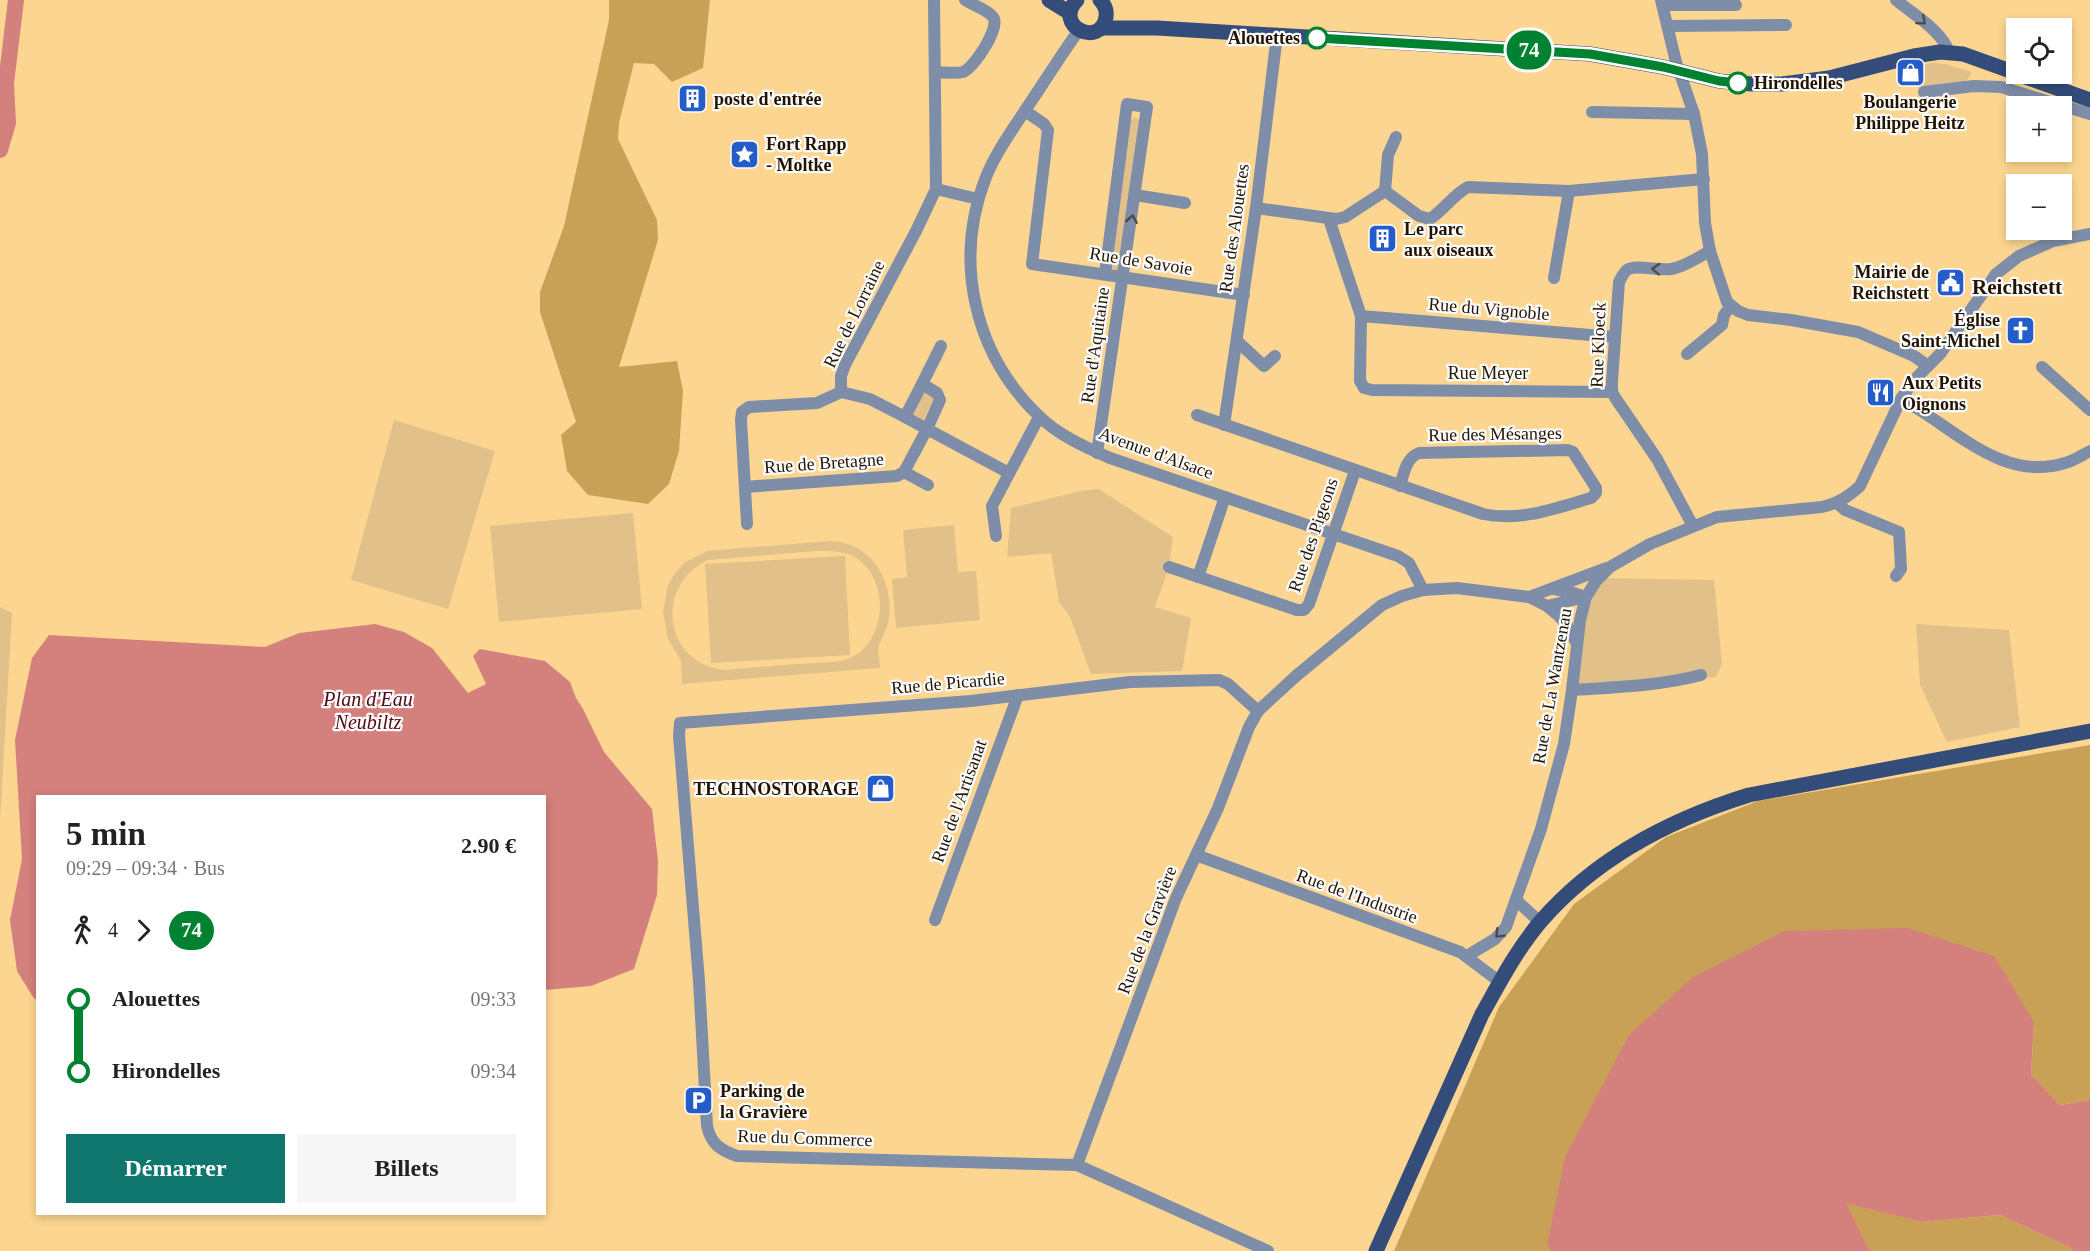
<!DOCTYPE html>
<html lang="fr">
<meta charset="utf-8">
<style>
body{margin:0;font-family:Georgia,serif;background:#f6f6f6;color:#222;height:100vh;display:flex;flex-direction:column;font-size:22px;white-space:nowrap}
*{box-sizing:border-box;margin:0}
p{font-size:20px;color:#767676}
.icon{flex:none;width:33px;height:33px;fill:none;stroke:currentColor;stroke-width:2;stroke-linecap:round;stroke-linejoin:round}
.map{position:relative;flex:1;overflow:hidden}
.details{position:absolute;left:36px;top:795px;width:510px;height:420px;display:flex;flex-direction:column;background:#fff;border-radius:0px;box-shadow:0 3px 9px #0003}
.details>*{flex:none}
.badge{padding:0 12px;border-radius:20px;font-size:21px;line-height:39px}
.buttons{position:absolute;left:2006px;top:18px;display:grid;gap:12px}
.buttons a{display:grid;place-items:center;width:66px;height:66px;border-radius:0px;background:#fff;box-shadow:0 3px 9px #0003;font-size:30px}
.map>.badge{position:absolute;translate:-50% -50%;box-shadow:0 0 0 3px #fff}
.legs{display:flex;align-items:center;gap:9px;height:66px;padding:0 30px;font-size:20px}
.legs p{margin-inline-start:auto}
.head{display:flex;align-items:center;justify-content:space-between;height:102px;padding:0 30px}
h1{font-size:33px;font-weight:800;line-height:45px}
.cta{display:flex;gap:12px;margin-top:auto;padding:12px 30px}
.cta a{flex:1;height:69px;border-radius:0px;background:#0f766e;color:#fff;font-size:24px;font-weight:800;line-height:69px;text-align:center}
.cta a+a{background:#f6f6f6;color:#222}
ul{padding:0 30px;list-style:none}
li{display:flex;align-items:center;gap:21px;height:72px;font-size:22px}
li i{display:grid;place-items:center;width:9px;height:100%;margin:0 8px;background:currentColor}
li i::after{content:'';width:15px;height:15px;margin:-8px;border:4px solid;border-radius:50%;background:#fff}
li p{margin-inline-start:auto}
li:first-child i{background:linear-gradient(#0000 50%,currentColor 0)}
li:last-child i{background:linear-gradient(currentColor 50%,#0000 0)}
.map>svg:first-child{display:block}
.green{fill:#e1c189;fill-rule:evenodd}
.forest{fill:#c9a156}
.water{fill:#d4807d}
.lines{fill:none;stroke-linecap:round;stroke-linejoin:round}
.river{stroke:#d4807d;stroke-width:16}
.minor{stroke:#7e8da8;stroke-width:12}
.major{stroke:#334c7a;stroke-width:15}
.oneway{stroke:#4b4a4c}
.line-1-casing{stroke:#fff;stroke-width:14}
.line-1{stroke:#008231;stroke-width:9}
.stop-1-dot{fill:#fff;stroke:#008231;stroke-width:3}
.labels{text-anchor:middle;stroke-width:4.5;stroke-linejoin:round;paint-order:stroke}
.stop-label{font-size:18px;font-weight:bold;fill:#221400;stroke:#fcfcfc;text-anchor:end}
.poi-label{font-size:18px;font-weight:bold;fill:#221400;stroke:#fcfcfc;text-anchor:start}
.street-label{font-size:18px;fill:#221400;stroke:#fcfcfc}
.water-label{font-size:20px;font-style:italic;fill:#550710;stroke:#fcfcfc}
.quarter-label{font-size:21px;font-weight:bold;fill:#221400;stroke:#fcfcfc}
</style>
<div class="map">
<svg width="2090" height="1251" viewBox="0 0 2090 1251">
<rect width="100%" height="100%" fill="#fcd690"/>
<g class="green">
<path d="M1932,63L1945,64L1972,72L1964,85L1918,90L1915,66Z"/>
<path d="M1135,117L1142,122L1119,271H1113L1108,265L1129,121Z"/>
<path d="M925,393L931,395L934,400L923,420L912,415L921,394Z"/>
<path d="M394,420L495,451L448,609L351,580Z"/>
<path d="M1099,489L1173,537L1169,567L1155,607L1191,618L1182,671L1091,674L1070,617L1059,602L1051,553L1007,557L1011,508L1085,490Z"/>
<path d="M633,513L642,609L499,622L490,526Z"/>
<path d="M954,525L958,572L976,571L980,620L896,628L892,579L907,577L903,530Z"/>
<path d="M830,541C871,542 894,580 889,619C887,629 883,636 879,645C877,652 880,662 880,668L682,684L681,661L668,639L663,612L668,585L675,573L684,563L707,551ZM815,551C831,551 846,550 859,560C890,583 886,642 850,658C839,663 825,662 814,663C784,665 755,667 726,670C663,665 654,585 708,560Z"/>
<path d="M845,556L850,655L711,663L705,564Z"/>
<path d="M1603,578L1714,580L1722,664L1716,677L1578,686V642L1589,606Z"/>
<path d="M0,607L12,613L0,822Z"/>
<path d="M1916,624L2009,630L2020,727L1947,742L1920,685Z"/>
</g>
<g class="forest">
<path d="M609,0H710L703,68L672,82L654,64L634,63L619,123L618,139L657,220L658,240L619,367L677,361L683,391L679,451L669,484L648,504L588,495L567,471L561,435L576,422L540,312V292L564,226L609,20Z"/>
<path d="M2090,745V1100L2060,1105L2031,1074L2034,1022L1547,1245L1551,1251H1394L1499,1007L1574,904L1666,837L1758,801Z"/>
<path d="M1845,1202L1920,1222L2000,1215L2069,1247L2073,1251H1870Z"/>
</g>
<g class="water">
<path d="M375,624L404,632L432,648L468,693L486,684L473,656L480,649L545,661L570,682L576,698L583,709L604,752L652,809L658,861L657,895L634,969L591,986L545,990L544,796H38L37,1001L33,997L17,971L10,920L22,859L15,740L32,658L49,635L265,647L299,633Z"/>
<path d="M1908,928L1994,956L2034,1022L2031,1074L2060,1105L2090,1100V1251H2073L2069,1247L2000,1215L1920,1222L1846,1203L1870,1251H1551L1547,1245L1565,1157L1629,1035L1693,977L1784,931Z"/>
</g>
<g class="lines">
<path class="river" d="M0,150L8,123L6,83L16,0"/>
<g class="minor">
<path d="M1661,0L1676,62L1694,114L1702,154L1705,223L1710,251L1727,302L1738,311L1748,315L1791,320L1858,332L1914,356L1928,366"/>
<path d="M1896,0C1914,15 1941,30 1949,52"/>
<path d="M1663,5H1736"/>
<path d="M1668,26L1786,25"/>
<path d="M1079,30C1061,55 1045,81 1028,106C1013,129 996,152 986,177C953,261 974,354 1039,416C1058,435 1085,447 1110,458L1398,556L1409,563L1423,590"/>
<path d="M935,72C943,72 955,74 963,72C974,68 1001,27 993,17C988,10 973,5 965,0"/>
<path d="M1924,92L1974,86L2001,87L2090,114"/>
<path d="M1025,111L1044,124L1048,130L1032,264L1244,295"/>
<path d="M1592,112L1694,114"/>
<path d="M936,189L978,199"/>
<path d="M1385,191L1388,155L1396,137"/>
<path d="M1135,195L1185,203"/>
<path d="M1256,208L1336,219L1345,217L1385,191L1419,216L1430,219C1444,210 1453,195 1468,187L1569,191L1704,179"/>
<path d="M1329,219L1361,316L1360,381L1364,388L1372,390L1612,392"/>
<path d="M1554,278L1569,191"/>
<path d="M1361,316L1615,337"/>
<path d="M1237,341L1264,366L1275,356"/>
<path d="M1687,354L1722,325L1724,315L1730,307"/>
<path d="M2042,367L2090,410"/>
<path d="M922,384L937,393L940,400L927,429L905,417Z"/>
<path d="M922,384L941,346"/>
<path d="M841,392L870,399L905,417"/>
<path d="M1901,399C1953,426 2001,483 2065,463C2073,461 2082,455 2090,451"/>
<path d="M1197,415L1483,514C1520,522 1556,508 1591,498L1596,493V488L1573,452L1568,450L1419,453C1406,458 1404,473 1400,486"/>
<path d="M1224,425L1256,208L1277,35"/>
<path d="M1097,453L1147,107L1127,104L1105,274"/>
<path d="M904,472L928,485"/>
<path d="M745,487L897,476L904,472L927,429L1009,473"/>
<path d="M1837,503L1845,510L1899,532L1901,569L1896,576"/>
<path d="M747,524L741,420L742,412L749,407L817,403L841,392V376L845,365L916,231L936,189L934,0"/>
<path d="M1693,526L1657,459L1616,399L1612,392V381L1619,282C1621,278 1624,272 1627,270C1635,264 1659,271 1671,269C1685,267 1698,257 1710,251"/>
<path d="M996,536L992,506L1039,417"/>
<path d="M1169,567L1297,610H1304L1309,604L1355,471"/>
<path d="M1198,577L1225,497"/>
<path d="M1529,597L1606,568"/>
<path d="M1547,606L1586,597L1570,592L1554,589"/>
<path d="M1572,690C1616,687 1659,686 1701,675"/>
<path d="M1258,711L1296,676L1382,605L1402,596L1423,590L1457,588L1529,597L1547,606L1558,615L1567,625L1576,642"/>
<path d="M1196,855L1460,952L1500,982"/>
<path d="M1516,900L1540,922"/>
<path d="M935,920L1018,695"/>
<path d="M1467,956L1495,939L1506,927L1541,829L1564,744L1572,690L1580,620L1586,597L1596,581L1610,567L1650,544L1717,517L1822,507C1838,503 1848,497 1860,486L1901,399L1914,380L1940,354L1996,274L2019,256L2053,241L2090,234"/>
<path d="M1077,1165L1176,898L1218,808L1249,727L1258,711L1228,684L1219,680L1130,682L971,701L680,723L679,736L699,981L707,1126C711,1144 720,1150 737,1156L1077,1165L1268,1251"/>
</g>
<g class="major">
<path d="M1049,0L1070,13"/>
<path d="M1077,0C1052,26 1101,49 1106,17C1107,10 1105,5 1100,0"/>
<path d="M1101,28H1157L1590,54L1663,67L1719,81L1752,84H1782L1829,78L1914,56L1940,52L1963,54L2016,73"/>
<path d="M2017,74L2090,100"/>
<path d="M1376,1251L1482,1014C1500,982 1517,949 1541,921C1595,859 1671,819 1749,795L2090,731"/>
</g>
</g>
<defs><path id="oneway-chevron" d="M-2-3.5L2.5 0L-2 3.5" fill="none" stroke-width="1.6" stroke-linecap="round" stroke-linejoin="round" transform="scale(1.5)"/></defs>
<g class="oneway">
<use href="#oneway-chevron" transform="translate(1922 21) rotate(40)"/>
<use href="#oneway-chevron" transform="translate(1132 219) rotate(-81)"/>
<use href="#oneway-chevron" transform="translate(1656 269) rotate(-177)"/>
<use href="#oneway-chevron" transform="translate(1499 934) rotate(135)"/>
</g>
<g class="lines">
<defs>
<path id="line-1" d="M1317,38L1590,54L1663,67L1719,81L1738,83"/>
</defs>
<use href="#line-1" class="line-1-casing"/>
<use href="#line-1" class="line-1"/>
</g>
<defs>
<symbol id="shop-square" viewBox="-11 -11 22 22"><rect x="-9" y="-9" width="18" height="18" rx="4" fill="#245cca" stroke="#fcfcfc"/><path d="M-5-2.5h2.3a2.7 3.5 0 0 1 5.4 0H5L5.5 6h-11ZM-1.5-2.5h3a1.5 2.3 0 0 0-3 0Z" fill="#fff"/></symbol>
<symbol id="building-square" viewBox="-11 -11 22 22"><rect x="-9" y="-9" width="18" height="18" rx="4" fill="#245cca" stroke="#fcfcfc"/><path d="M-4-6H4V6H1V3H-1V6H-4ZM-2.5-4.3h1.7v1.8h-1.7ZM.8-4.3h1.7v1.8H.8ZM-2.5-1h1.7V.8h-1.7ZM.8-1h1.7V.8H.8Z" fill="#fff"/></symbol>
<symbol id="sight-square" viewBox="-11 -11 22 22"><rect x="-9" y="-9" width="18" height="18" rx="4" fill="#245cca" stroke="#fcfcfc"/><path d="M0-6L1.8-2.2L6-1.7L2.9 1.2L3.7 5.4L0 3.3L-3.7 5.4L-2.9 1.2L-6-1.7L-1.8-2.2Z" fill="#fff"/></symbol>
<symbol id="civic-square" viewBox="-11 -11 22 22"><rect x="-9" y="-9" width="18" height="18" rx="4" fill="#245cca" stroke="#fcfcfc"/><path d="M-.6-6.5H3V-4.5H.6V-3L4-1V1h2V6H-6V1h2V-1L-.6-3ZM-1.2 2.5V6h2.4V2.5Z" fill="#fff"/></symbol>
<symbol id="church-square" viewBox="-11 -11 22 22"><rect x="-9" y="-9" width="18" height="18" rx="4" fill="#245cca" stroke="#fcfcfc"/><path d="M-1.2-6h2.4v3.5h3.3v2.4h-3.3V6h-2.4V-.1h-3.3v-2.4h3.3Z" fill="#fff"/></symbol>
<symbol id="restaurant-square" viewBox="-11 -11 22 22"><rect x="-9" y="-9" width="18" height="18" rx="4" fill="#245cca" stroke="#fcfcfc"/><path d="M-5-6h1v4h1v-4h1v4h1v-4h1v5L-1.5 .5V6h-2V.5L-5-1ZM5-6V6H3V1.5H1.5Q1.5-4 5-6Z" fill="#fff"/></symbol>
<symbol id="parking-square" viewBox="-11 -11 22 22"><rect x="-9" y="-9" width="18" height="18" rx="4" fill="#245cca" stroke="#fcfcfc"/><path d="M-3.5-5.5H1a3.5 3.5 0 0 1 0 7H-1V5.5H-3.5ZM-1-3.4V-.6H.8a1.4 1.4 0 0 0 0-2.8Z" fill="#fff"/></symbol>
</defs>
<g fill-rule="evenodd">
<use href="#shop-square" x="1894" y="56" width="33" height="33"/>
<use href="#building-square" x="676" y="82" width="33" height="33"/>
<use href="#sight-square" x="728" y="138" width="33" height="33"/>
<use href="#building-square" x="1366" y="222" width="33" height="33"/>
<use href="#civic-square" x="1934" y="266" width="33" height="33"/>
<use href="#church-square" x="2004" y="314" width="33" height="33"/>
<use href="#restaurant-square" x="1864" y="376" width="33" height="33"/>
<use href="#shop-square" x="864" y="772" width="33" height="33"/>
<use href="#parking-square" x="682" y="1084" width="33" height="33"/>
</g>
<g class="stop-1-dot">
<circle cx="1317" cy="38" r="10"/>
<circle cx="1738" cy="83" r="10"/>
</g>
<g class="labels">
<g class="stop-label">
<text x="1300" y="44">Alouettes</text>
<text x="1754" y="89" text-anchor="start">Hirondelles</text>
</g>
<g class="poi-label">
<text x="714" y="105">poste d'entrée</text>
<text x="1910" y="108" text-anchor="middle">Boulangerie<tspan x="1910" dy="21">Philippe Heitz</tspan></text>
<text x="766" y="150">Fort Rapp<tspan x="766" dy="21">- Moltke</tspan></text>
<text x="1404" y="235">Le parc<tspan x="1404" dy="21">aux oiseaux</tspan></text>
<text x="1929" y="278" text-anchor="end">Mairie de<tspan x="1929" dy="21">Reichstett</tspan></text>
<text x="2000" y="326" text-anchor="end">Église<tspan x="2000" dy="21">Saint-Michel</tspan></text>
<text x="1902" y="389">Aux Petits<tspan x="1902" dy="21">Oignons</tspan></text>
<text x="859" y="795" text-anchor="end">TECHNOSTORAGE</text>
<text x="720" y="1097">Parking de<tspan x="720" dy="21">la Gravière</tspan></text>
</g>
<g class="street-label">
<text transform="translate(1234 228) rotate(-82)" y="6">Rue des Alouettes</text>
<text transform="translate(1141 261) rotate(9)" y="6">Rue de Savoie</text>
<text transform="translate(1489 309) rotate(5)" y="6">Rue du Vignoble</text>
<text transform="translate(854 314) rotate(-64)" y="6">Rue de Lorraine</text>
<text transform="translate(1095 345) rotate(-82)" y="6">Rue d'Aquitaine</text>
<text transform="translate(1598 345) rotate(-88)" y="6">Rue Kloeck</text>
<text x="1488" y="379">Rue Meyer</text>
<text transform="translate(1495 434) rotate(-1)" y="6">Rue des Mésanges</text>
<text transform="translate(1156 453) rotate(20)" y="6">Avenue d'Alsace</text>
<text transform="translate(824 463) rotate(-4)" y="6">Rue de Bretagne</text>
<text transform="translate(1313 535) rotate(-71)" y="6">Rue des Pigeons</text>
<text transform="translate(948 683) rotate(-5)" y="6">Rue de Picardie</text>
<text transform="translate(1552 686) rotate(-80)" y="6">Rue de La Wantzenau</text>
<text transform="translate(959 801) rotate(-70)" y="6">Rue de l'Artisanat</text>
<text transform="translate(1357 896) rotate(20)" y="6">Rue de l'Industrie</text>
<text transform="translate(1147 930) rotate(-69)" y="6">Rue de la Gravière</text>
<text transform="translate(805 1138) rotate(2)" y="6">Rue du Commerce</text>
</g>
<g class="water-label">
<text x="368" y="706">Plan d'Eau<tspan x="368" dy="23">Neubiltz</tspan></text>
</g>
<g class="quarter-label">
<text x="2017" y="294">Reichstett</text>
</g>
</g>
</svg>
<div class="buttons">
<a><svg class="icon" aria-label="locate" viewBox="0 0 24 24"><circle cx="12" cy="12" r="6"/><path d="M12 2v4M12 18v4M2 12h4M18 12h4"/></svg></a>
<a>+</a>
<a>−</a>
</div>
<b class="badge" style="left:1529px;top:50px;background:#008231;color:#fff">74</b>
<section class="details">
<div class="head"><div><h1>5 min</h1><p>09:29 – 09:34 · Bus</p></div><b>2.90 €</b></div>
<div class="legs"><svg class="icon" aria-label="walk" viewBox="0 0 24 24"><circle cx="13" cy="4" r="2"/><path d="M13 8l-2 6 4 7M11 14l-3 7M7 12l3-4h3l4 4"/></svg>4<svg class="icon" aria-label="forward" viewBox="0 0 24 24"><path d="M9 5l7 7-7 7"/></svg><b class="badge" style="background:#008231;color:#fff">74</b></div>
<ul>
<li><i style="color:#008231"></i><b>Alouettes</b><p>09:33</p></li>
<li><i style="color:#008231"></i><b>Hirondelles</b><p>09:34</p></li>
</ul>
<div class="cta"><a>Démarrer</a><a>Billets</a></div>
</section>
</div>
